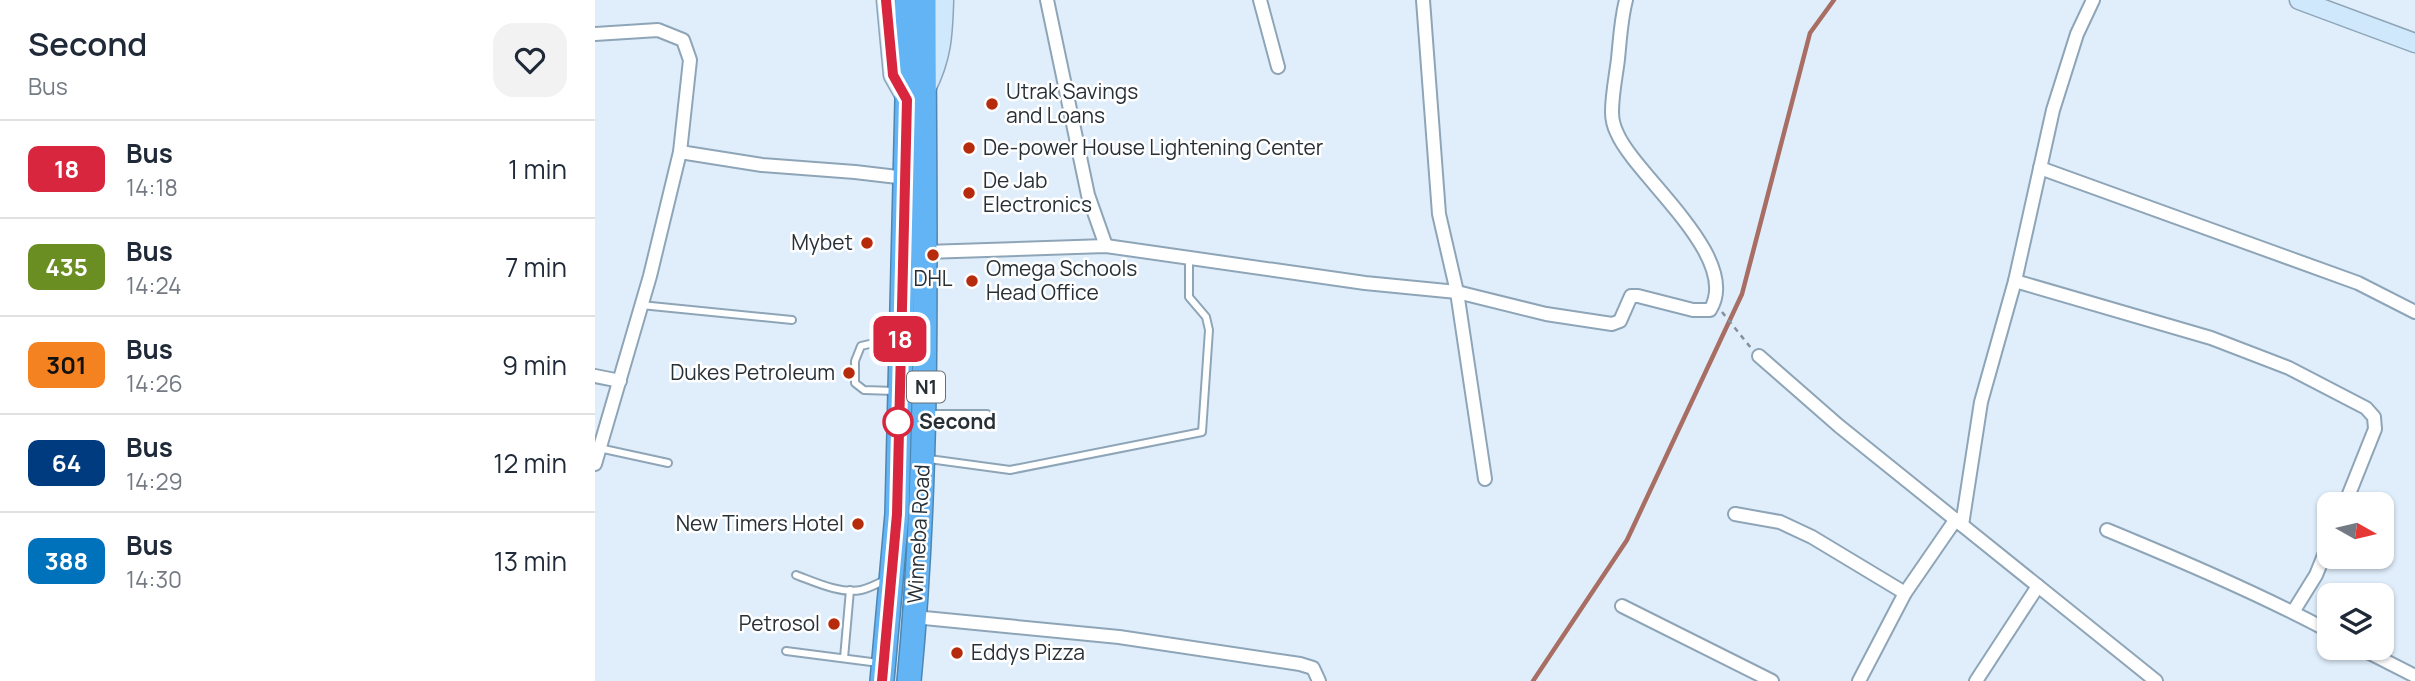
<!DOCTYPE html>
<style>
body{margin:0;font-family:Manrope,sans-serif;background:#f2f2f3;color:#1f2937;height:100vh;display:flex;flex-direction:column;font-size:26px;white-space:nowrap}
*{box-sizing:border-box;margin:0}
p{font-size:23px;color:#747a83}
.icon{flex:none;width:38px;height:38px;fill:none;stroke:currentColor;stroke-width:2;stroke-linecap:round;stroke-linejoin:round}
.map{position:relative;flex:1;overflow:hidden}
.side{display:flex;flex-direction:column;background:#fff;width:595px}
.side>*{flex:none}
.badge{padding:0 14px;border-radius:10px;font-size:24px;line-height:46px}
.needle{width:46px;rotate:98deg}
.buttons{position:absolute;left:1722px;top:492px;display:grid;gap:14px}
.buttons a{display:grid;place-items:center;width:77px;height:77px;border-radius:14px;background:#fff;box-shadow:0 2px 5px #0004;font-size:35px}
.map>.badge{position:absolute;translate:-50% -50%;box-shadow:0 0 0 4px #fff}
.round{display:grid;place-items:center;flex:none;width:74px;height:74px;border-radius:21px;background:#f2f2f3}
.overview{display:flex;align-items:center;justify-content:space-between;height:119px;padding:0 28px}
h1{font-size:33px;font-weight:600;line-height:52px}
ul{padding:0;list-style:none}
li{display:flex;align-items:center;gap:21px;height:98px;padding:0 28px;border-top:2px solid #e0e1e3}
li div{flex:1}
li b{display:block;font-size:26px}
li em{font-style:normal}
li .badge{min-width:77px;font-weight:700;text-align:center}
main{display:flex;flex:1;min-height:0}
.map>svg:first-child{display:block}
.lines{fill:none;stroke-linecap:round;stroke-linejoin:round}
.stream{stroke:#a86e64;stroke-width:4.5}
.lane-casing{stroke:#8ea5b8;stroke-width:10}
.street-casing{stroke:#8ea5b8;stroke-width:16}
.secondary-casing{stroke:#8ea5b8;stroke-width:21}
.highway-casing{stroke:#4e86b2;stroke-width:26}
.path{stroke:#84909a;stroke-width:2.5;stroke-dasharray:5 5;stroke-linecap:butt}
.lane{stroke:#fff;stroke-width:6}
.street{stroke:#fff;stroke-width:12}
.secondary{stroke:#d0e8fc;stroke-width:18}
.highway{stroke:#63b4f5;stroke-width:23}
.line-casing{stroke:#fff;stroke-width:16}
.line{stroke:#d7263d;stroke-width:10}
.poi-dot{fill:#b72b0d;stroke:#fff;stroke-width:2.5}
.stop-dot{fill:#fff;stroke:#d7263d;stroke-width:3.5}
.labels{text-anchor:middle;stroke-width:5;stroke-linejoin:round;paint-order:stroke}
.shield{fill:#fff;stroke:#686e73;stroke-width:2}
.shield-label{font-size:19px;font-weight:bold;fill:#273037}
.poi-label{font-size:21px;fill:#273037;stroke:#fff;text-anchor:start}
.stop-label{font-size:21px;font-weight:bold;fill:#273037;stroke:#fff;text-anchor:start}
.street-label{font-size:21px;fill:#273037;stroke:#fff}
</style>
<main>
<section class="side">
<div class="overview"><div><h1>Second</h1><p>Bus</p></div><a class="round"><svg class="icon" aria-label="heart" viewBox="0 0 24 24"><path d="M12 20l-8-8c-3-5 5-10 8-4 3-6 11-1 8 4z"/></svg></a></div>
<ul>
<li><span class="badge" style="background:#d7263d;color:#fff">18</span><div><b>Bus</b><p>14:18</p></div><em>1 min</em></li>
<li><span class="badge" style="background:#6b8e23;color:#fff">435</span><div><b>Bus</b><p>14:24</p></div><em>7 min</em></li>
<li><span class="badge" style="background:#f58220;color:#111">301</span><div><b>Bus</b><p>14:26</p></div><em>9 min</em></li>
<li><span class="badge" style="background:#003b80;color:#fff">64</span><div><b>Bus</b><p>14:29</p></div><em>12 min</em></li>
<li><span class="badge" style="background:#0072bc;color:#fff">388</span><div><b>Bus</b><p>14:30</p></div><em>13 min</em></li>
</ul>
</section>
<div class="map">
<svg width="1820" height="681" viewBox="0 0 1820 681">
<rect width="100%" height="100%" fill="#e0eefb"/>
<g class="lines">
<path class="stream" d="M938,681L1032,540L1147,294L1215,33L1239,0"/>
<defs>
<g id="lane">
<path d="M46,305L197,320"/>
<path d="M300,338L266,346L260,361V383L269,390L300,391"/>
<path d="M331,414H392"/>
<path d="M4,448L73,463"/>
<path d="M334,459L415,470L607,432L614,330L611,317L594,297V259"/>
<path d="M201,575C220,582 245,594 266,590C275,588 284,583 292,579"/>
<path d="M191,651L284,663"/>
<path d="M249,658L255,590"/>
</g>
<g id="street">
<path d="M452,0L493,195L511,246"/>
<path d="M665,0L683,67"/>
<path d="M828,0L844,214L862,292L890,479"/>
<path d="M0,34L63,30L88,40L95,60L85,152L55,276L0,464"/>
<path d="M85,152L167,165L260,172L311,178"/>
<path d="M1445,168L1763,283L1820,312"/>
<path d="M330,252L511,246L770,283L862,292L951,314L1017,324L1025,321L1036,296H1043L1098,310H1115C1148,258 1040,176 1022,133C1019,127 1017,118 1017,112C1017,94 1021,76 1023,59C1025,39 1026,19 1031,0"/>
<path d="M1420,281L1616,338L1694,368L1771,408L1779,417L1780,429L1750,504"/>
<path d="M1164,356L1244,426L1561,681"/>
<path d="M0,376L25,381"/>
<path d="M1140,514L1185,522L1217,537L1310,593"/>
<path d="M1367,525L1386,402L1420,281L1458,110L1482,34L1498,0"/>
<path d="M1512,530C1587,561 1662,593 1734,631"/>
<path d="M1027,606L1177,681"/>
<path d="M1698,612L1721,575L1734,543"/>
<path d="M319,617L524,637L705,664L718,668L724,681"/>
<path d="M1765,648L1820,676"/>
<path d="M1264,681L1310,593L1361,519"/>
<path d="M1381,681L1443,586"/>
</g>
<g id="secondary">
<path d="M291,0L298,75L312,100"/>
<path d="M1704,0L1820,43"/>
<path d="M331,89C347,57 348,35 349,0"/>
</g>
<g id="highway">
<path d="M287,681L302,514L312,100V0"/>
<path d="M314,681C336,454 329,227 329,0"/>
</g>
</defs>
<use href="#lane" class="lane-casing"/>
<use href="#street" class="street-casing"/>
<use href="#secondary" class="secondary-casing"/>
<use href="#highway" class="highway-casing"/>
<path class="path" d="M1127,312L1156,348"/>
<use href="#lane" class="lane"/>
<use href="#street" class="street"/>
<use href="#secondary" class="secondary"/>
<use href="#highway" class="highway"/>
</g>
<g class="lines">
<defs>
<path id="line" d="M287,681L302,514L312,100L298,75L291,0"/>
</defs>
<use href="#line" class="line-casing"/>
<use href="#line" class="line"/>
</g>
<g class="poi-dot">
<circle cx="397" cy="104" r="7"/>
<circle cx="374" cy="148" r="7"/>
<circle cx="374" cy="193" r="7"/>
<circle cx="272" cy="243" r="7"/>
<circle cx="338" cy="255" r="7"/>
<circle cx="377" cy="281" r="7"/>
<circle cx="254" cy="373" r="7"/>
<circle cx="263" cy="524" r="7"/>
<circle cx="239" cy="624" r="7"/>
<circle cx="362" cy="653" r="7"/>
</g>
<circle class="stop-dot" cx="303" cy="422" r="14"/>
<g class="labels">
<rect class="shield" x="312" y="371.5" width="38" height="31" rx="5"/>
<g class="shield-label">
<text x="331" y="394">N1</text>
</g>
<g class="poi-label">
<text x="411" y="99">Utrak Savings<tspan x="411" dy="24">and Loans</tspan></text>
<text x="388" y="155">De-power House Lightening Center</text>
<text x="388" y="188">De Jab<tspan x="388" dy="24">Electronics</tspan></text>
<text x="258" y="250" text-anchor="end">Mybet</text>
<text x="391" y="276">Omega Schools<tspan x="391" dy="24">Head Office</tspan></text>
<text x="338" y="286" text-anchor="middle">DHL</text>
<text x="240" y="380" text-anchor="end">Dukes Petroleum</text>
<text x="249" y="531" text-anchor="end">New Timers Hotel</text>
<text x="225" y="631" text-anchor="end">Petrosol</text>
<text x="376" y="660">Eddys Pizza</text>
</g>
<g class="stop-label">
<text x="324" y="429">Second</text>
</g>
<g class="street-label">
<text transform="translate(324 534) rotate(-87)" y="7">Winneba Road</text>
</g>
</g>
</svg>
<div class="buttons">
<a><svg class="needle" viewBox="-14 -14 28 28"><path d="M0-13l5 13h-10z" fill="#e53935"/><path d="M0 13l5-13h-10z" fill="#747a83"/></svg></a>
<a><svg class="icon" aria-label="layers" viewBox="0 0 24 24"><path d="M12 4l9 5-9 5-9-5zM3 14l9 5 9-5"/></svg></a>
</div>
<b class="badge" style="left:305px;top:339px;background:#d7263d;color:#fff">18</b>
</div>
</main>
